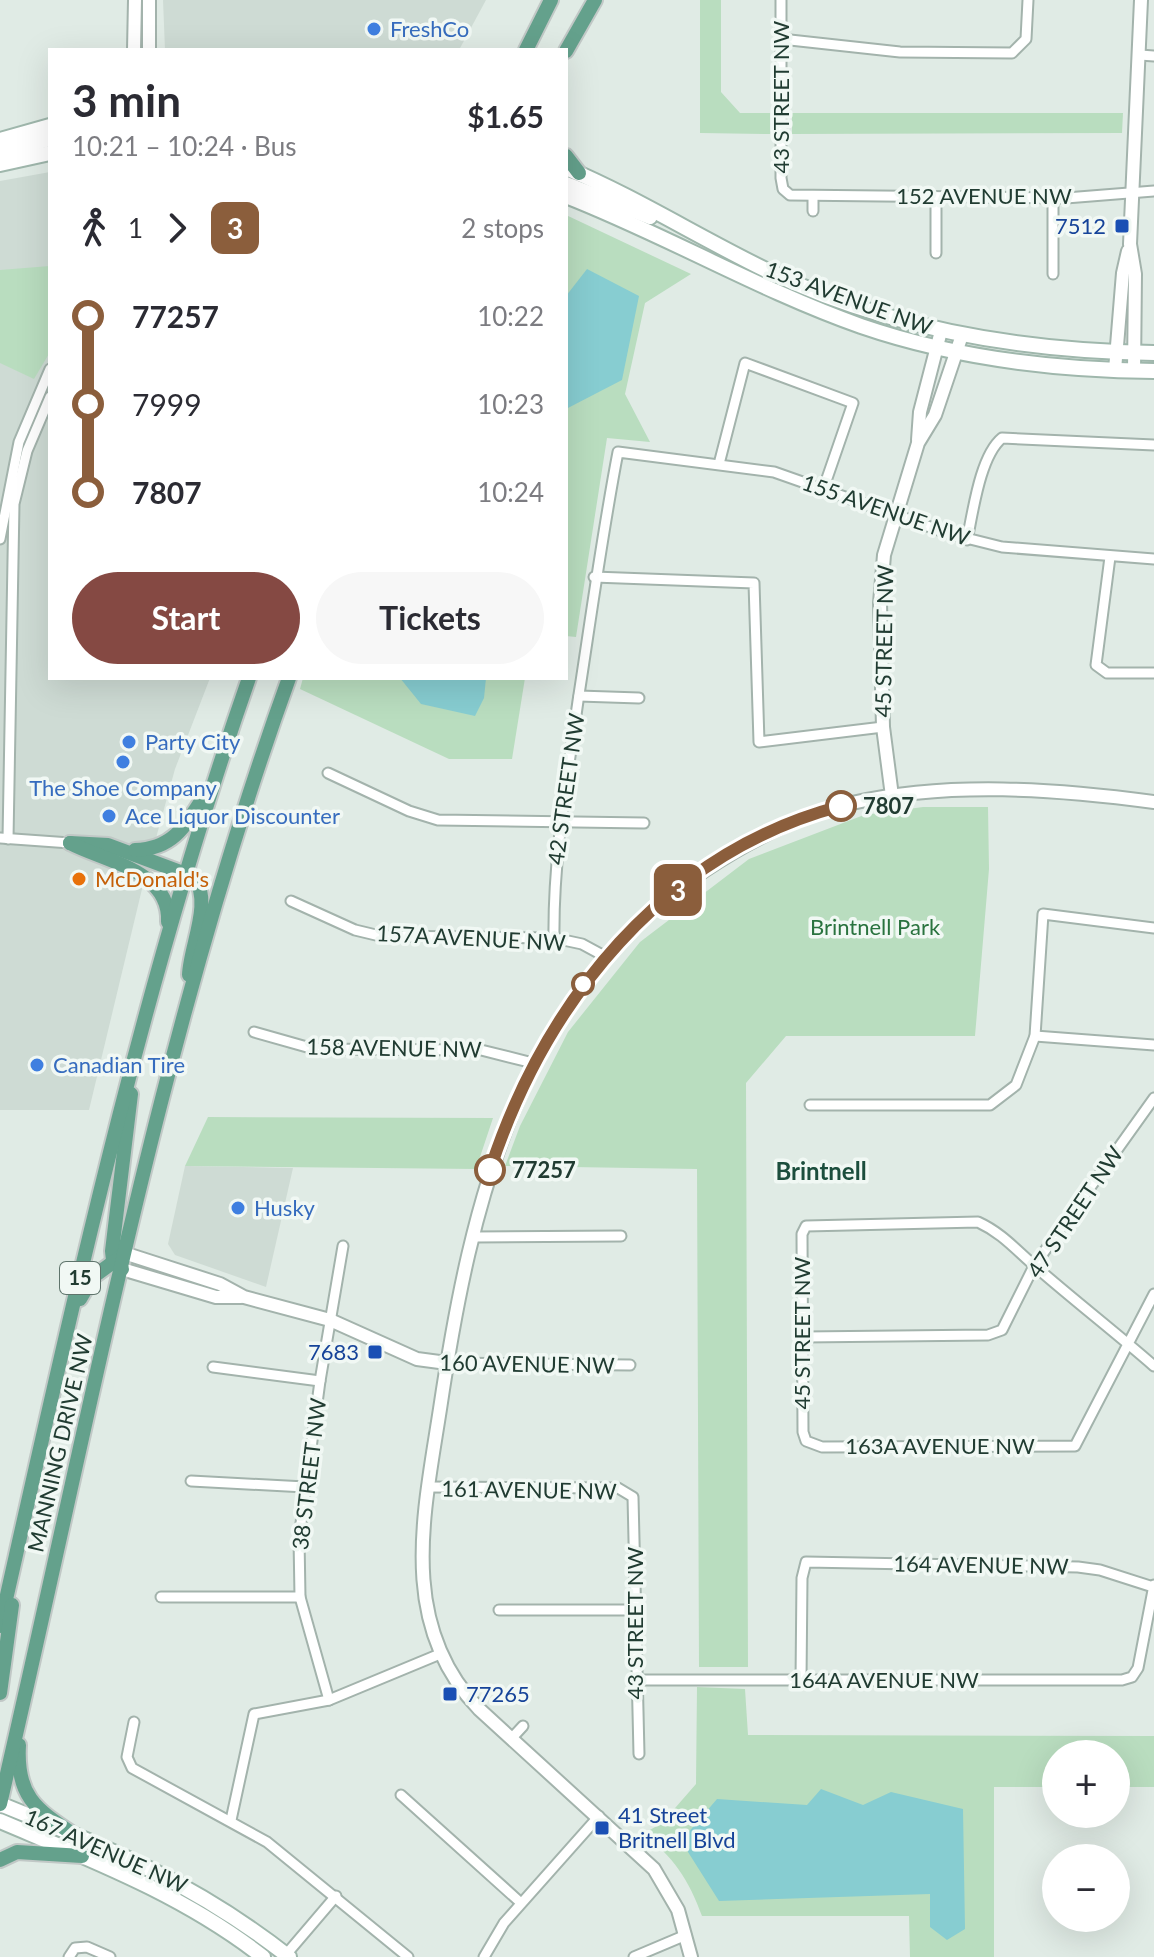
<!DOCTYPE html>
<meta charset="utf-8">
<style>
body{margin:0;font-family:Lato,sans-serif;background:#f7f7f7;color:#2b2b33;height:100vh;display:flex;flex-direction:column;font-size:30px;white-space:nowrap}
*{box-sizing:border-box;margin:0}
p{font-size:26px;color:#7c7c81}
.icon{flex:none;width:44px;height:44px;fill:none;stroke:currentColor;stroke-width:2;stroke-linecap:round;stroke-linejoin:round}
.map{position:relative;flex:1;overflow:hidden}
.details{position:absolute;left:48px;top:48px;width:520px;height:632px;display:flex;flex-direction:column;background:#fff;border-radius:0px;box-shadow:0 8px 32px #0002}
.details>*{flex:none}
.badge{padding:0 16px;border-radius:12px;font-size:28px;line-height:52px}
.tools{position:absolute;left:1042px;top:1740px;display:grid;gap:16px}
.tools a{display:grid;place-items:center;width:88px;height:88px;border-radius:50%;background:#fff;box-shadow:0 8px 32px #0002;font-size:40px}
.map>.badge{position:absolute;translate:-50% -50%;box-shadow:0 0 0 4px #fff}
.legs{display:flex;align-items:center;gap:12px;height:88px;padding:0 24px;font-size:26px}
.legs p{margin-inline-start:auto}
.summary{display:flex;align-items:center;justify-content:space-between;height:136px;padding:0 24px}
h1{font-size:44px;font-weight:700;line-height:60px}
.action{display:flex;gap:16px;margin-top:auto;padding:16px 24px}
.action a{flex:1;height:92px;border-radius:48px;background:#854943;color:#fff;font-size:32px;font-weight:700;line-height:92px;text-align:center}
.action a+a{background:#f7f7f7;color:#2b2b33}
ul{padding:0 24px;list-style:none}
li{display:flex;align-items:center;gap:28px;height:88px;font-size:30px}
li i{display:grid;place-items:center;width:12px;height:100%;margin:0 10px;background:currentColor}
li i::after{content:'';width:20px;height:20px;margin:-10px;border:6px solid;border-radius:50%;background:#fff}
li p{margin-inline-start:auto}
li:first-child i{background:linear-gradient(#0000 50%,currentColor 0)}
li:last-child i{background:linear-gradient(currentColor 50%,#0000 0)}
.map>svg:first-child{display:block}
.built{fill:#cedbd4}
.green{fill:#b9ddbf}
.water{fill:#87cdd1}
.lines{fill:none;stroke-linecap:round;stroke-linejoin:round}
.minor-casing{stroke:#a3b3ac;stroke-width:13}
.tertiary-casing{stroke:#a3b3ac;stroke-width:16}
.secondary-casing{stroke:#9fb7ac;stroke-width:18}
.primary-casing{stroke:#c1c8c6;stroke-width:18}
.minor{stroke:#fff;stroke-width:9}
.tertiary{stroke:#fff;stroke-width:12}
.secondary{stroke:#fff;stroke-width:14}
.primary{stroke:#64a18c;stroke-width:14}
.line-1-casing{stroke:#fff;stroke-width:18}
.line-1{stroke:#8b5e3c;stroke-width:12}
.shop-dot{fill:#3f7fe0;stroke:#f1f8f4;stroke-width:3}
.transit-dot{fill:#1a4fb4;stroke:#f1f8f4;stroke-width:3}
.stop-1-dot{fill:#fff;stroke:#8b5e3c;stroke-width:4}
.food-dot{fill:#e8710a;stroke:#f1f8f4;stroke-width:3}
.labels{text-anchor:middle;stroke-width:7;stroke-linejoin:round;paint-order:stroke}
.shield{fill:#f1f8f4;stroke:#5f746c;stroke-width:2}
.shield-label{font-size:20px;font-weight:bold;fill:#213c32}
.shop-label{font-size:22px;fill:#366cbe;stroke:#f1f8f4;text-anchor:start}
.street-label{font-size:22px;fill:#213c32;stroke:#f1f8f4}
.transit-label{font-size:22px;fill:#164399;stroke:#f1f8f4;text-anchor:end}
.stop-label{font-size:22px;font-weight:bold;fill:#213c32;stroke:#f1f8f4;text-anchor:start}
.food-label{font-size:22px;fill:#c56008;stroke:#f1f8f4;text-anchor:start}
.park-label{font-size:22px;fill:#2a733f;stroke:#f1f8f4}
.neighbourhood-label{font-size:24px;font-weight:bold;fill:#1c4e3d;stroke:#f1f8f4}
</style>
<div class="map">
<svg width="1154" height="1957" viewBox="0 0 1154 1957">
<rect width="100%" height="100%" fill="#e0ebe5"/>
<g class="built">
<path d="M163,0H486L459,50H165Z"/>
<path d="M50,172V678H210L175,769L142,889L89,1110H0V181Z"/>
<path d="M185,1166L293,1168L266,1287L175,1255L168,1244Z"/>
</g>
<g class="green">
<path d="M700,0H721V92L740,113H770V134L700,133Z"/>
<path d="M792,113H1123L1122,133L792,134Z"/>
<path d="M566,215L691,274L645,303L625,394L650,442L607,438L576,637L566,636Z"/>
<path d="M50,266V352L34,379L0,363V270Z"/>
<path d="M303,678H525L512,759H449L300,689Z"/>
<path d="M923,807H988L989,869L975,1036H786L746,1083L748,1667H699L697,1169L505,1166L520,1126L568,1032L640,942L749,859L864,815Z"/>
<path d="M208,1117L493,1118L476,1169L185,1166Z"/>
<path d="M697,1687L745,1689L748,1735L1154,1736V1787H1116V1754H1056V1787H994V1957H910L909,1916H702C689,1880 673,1856 643,1834L662,1823L696,1784Z"/>
</g>
<g class="water">
<path d="M587,269L639,296L622,380L566,409V296Z"/>
<path d="M400,678H486L484,698L475,716L421,704Z"/>
<path d="M821,1789L863,1805L891,1792L963,1809L965,1929L947,1940L930,1927V1894L719,1901L688,1852L687,1834L717,1799L807,1805Z"/>
</g>
<g class="lines">
<defs>
<g id="minor">
<path d="M781,0V178L783,189L790,195L1066,198L1154,191"/>
<path d="M781,39L900,52L1012,53L1026,39L1028,0"/>
<path d="M1140,55L1154,56"/>
<path d="M936,197V253"/>
<path d="M813,211V196"/>
<path d="M1053,274V198"/>
<path d="M719,464L745,363L853,403L824,487"/>
<path d="M0,539L19,442L50,369"/>
<path d="M967,540C973,512 980,456 1002,438L1154,445"/>
<path d="M1110,557L1096,665L1107,673H1154"/>
<path d="M594,577L754,583L759,742L883,727"/>
<path d="M579,696L639,698"/>
<path d="M328,773L409,811L438,820L644,823"/>
<path d="M0,838L70,843"/>
<path d="M8,839L14,504L27,451L50,397"/>
<path d="M291,901L355,930L380,936L554,938L582,944L606,957"/>
<path d="M554,938C553,858 567,780 578,701C591,617 602,535 618,452L774,472L950,534L1002,547L1154,559"/>
<path d="M254,1032L314,1049L481,1050L533,1063"/>
<path d="M1035,1036L1154,1045"/>
<path d="M810,1105H990L1016,1085L1035,1036L1043,914L1154,928"/>
<path d="M475,1237L621,1236"/>
<path d="M1154,1294L1075,1446L822,1447L806,1441L803,1432L802,1234L806,1226L978,1222C1002,1233 1016,1250 1036,1267C1075,1301 1115,1332 1154,1366"/>
<path d="M804,1337L988,1335L1002,1330L1034,1266L1154,1098"/>
<path d="M447,1363L630,1365"/>
<path d="M213,1367L320,1381"/>
<path d="M191,1481L305,1487"/>
<path d="M429,1487L618,1488L633,1497L639,1754"/>
<path d="M161,1597H300"/>
<path d="M499,1610H635"/>
<path d="M635,1680H1122L1132,1677L1138,1668L1154,1585"/>
<path d="M801,1680L802,1578L806,1562L1078,1567L1100,1570L1153,1587"/>
<path d="M329,1700L300,1597L299,1538L320,1381L343,1246"/>
<path d="M134,1722L127,1757L132,1768L267,1842L408,1957"/>
<path d="M511,1739L523,1726"/>
<path d="M401,1795L521,1903"/>
<path d="M231,1820L254,1714L329,1700L440,1654"/>
<path d="M69,1957L75,1948L87,1947L110,1957"/>
<path d="M284,1957L336,1896"/>
<path d="M484,1957L504,1923L599,1816"/>
<path d="M634,1957L686,1935"/>
</g>
<g id="tertiary">
<path d="M134,50L135,0"/>
<path d="M149,50V0"/>
<path d="M1115,370L1123,273L1128,251"/>
<path d="M1134,371L1135,274L1130,244L1141,0"/>
<path d="M918,440L920,412L941,331"/>
<path d="M892,796L883,727L880,603L884,555L918,443L935,415L962,335"/>
<path d="M127,1254L220,1284L244,1297L330,1320L417,1359L447,1363"/>
<path d="M122,1269L216,1297H241"/>
<path d="M691,1957L678,1910L654,1869L479,1709C397,1624 424,1513 440,1409C471,1201 519,994 705,870C750,840 799,815 852,803C949,781 1057,789 1154,802"/>
</g>
<g id="secondary">
<path d="M0,140L50,126"/>
<path d="M0,152L50,139"/>
<path d="M0,164L50,153"/>
<path d="M566,168C635,197 698,237 766,270C887,329 1020,351 1154,353"/>
<path d="M566,184L650,217"/>
<path d="M566,196C666,235 759,290 861,326C954,358 1056,370 1154,371"/>
<path d="M0,1804C109,1848 196,1884 289,1957"/>
<path d="M0,1821C92,1860 184,1895 263,1957"/>
</g>
<g id="primary">
<path d="M526,50L551,0"/>
<path d="M566,51L595,0"/>
<path d="M566,156L579,173"/>
<path d="M70,843L108,845L194,877C213,902 190,946 189,975"/>
<path d="M70,843C104,861 171,871 168,922"/>
<path d="M135,850C172,849 185,827 203,798"/>
<path d="M122,1269L113,1260L112,1251L131,1094"/>
<path d="M80,1299L93,1277L120,1257"/>
<path d="M0,1626C72,1307 141,987 249,678"/>
<path d="M0,1693L12,1605"/>
<path d="M19,1745C16,1795 35,1809 73,1834"/>
<path d="M0,1804C88,1428 157,1043 289,678"/>
<path d="M0,1860L17,1852L82,1856"/>
</g>
</defs>
<use href="#minor" class="minor-casing"/>
<use href="#tertiary" class="tertiary-casing"/>
<use href="#secondary" class="secondary-casing"/>
<use href="#primary" class="primary-casing"/>
<use href="#minor" class="minor"/>
<use href="#tertiary" class="tertiary"/>
<use href="#secondary" class="secondary"/>
<use href="#primary" class="primary"/>
</g>
<g class="lines">
<defs>
<path id="line-1" d="M490,1170C545,1002 663,853 841,806"/>
</defs>
<use href="#line-1" class="line-1-casing"/>
<use href="#line-1" class="line-1"/>
</g>
<g class="shop-dot">
<circle cx="374" cy="29" r="8"/>
<circle cx="129" cy="742" r="8"/>
<circle cx="123" cy="762" r="8"/>
<circle cx="109" cy="816" r="8"/>
<circle cx="37" cy="1065" r="8"/>
<circle cx="238" cy="1208" r="8"/>
</g>
<g class="transit-dot">
<rect x="1114" y="218" width="16" height="16" rx="4"/>
<rect x="367" y="1344" width="16" height="16" rx="4"/>
<rect x="442" y="1686" width="16" height="16" rx="4"/>
<rect x="594" y="1820" width="16" height="16" rx="4"/>
</g>
<g class="stop-1-dot">
<circle cx="841" cy="806" r="14"/>
<circle cx="583" cy="984" r="10"/>
<circle cx="490" cy="1170" r="14"/>
</g>
<circle class="food-dot" cx="79" cy="879" r="8"/>
<g class="labels">
<rect class="shield" x="60" y="1262" width="40" height="32" rx="6"/>
<g class="shield-label">
<text x="80" y="1285">15</text>
</g>
<g class="shop-label">
<text x="390" y="37">FreshCo</text>
<text x="145" y="750">Party City</text>
<text x="123" y="796" text-anchor="middle">The Shoe Company</text>
<text x="125" y="824">Ace Liquor Discounter</text>
<text x="53" y="1073">Canadian Tire</text>
<text x="254" y="1216">Husky</text>
</g>
<g class="street-label">
<text transform="translate(781 97) rotate(-90)" y="8">43 STREET NW</text>
<text x="984" y="204">152 AVENUE NW</text>
<text transform="translate(849 298) rotate(20)" y="8">153 AVENUE NW</text>
<text transform="translate(886 510) rotate(19)" y="8">155 AVENUE NW</text>
<text transform="translate(884 641) rotate(-89)" y="8">45 STREET NW</text>
<text transform="translate(566 789) rotate(-82)" y="8">42 STREET NW</text>
<text transform="translate(471 938) rotate(3)" y="8">157A AVENUE NW</text>
<text transform="translate(394 1048) rotate(1)" y="8">158 AVENUE NW</text>
<text transform="translate(1075 1212) rotate(-56)" y="8">47 STREET NW</text>
<text transform="translate(802 1333) rotate(-90)" y="8">45 STREET NW</text>
<text transform="translate(527 1364) rotate(1)" y="8">160 AVENUE NW</text>
<text transform="translate(60 1443) rotate(-77)" y="8">MANNING DRIVE NW</text>
<text x="940" y="1454">163A AVENUE NW</text>
<text transform="translate(309 1474) rotate(-83)" y="8">38 STREET NW</text>
<text transform="translate(529 1490) rotate(1)" y="8">161 AVENUE NW</text>
<text transform="translate(981 1565) rotate(1)" y="8">164 AVENUE NW</text>
<text transform="translate(635 1623) rotate(-90)" y="8">43 STREET NW</text>
<text x="884" y="1688">164A AVENUE NW</text>
<text transform="translate(106 1851) rotate(24)" y="8">167 AVENUE NW</text>
</g>
<g class="transit-label">
<text x="1106" y="234">7512</text>
<text x="359" y="1360">7683</text>
<text x="466" y="1702" text-anchor="start">77265</text>
<text x="618" y="1823" text-anchor="start">41 Street<tspan x="618" dy="25">Britnell Blvd</tspan></text>
</g>
<g class="stop-label">
<text x="863" y="814">7807</text>
<text x="512" y="1178">77257</text>
</g>
<g class="food-label">
<text x="95" y="887">McDonald's</text>
</g>
<g class="park-label">
<text x="875" y="935">Brintnell Park</text>
</g>
<g class="neighbourhood-label">
<text x="821" y="1180">Brintnell</text>
</g>
</g>
</svg>
<div class="tools">
<a>+</a>
<a>−</a>
</div>
<b class="badge" style="left:678px;top:890px;background:#8b5e3c;color:#fff">3</b>
<section class="details">
<div class="summary"><div><h1>3 min</h1><p>10:21 – 10:24 · Bus</p></div><b>$1.65</b></div>
<div class="legs"><svg class="icon" aria-label="walk" viewBox="0 0 24 24"><circle cx="13" cy="4" r="2"/><path d="M13 8l-2 6 4 7M11 14l-3 7M7 12l3-4h3l4 4"/></svg>1<svg class="icon" aria-label="forward" viewBox="0 0 24 24"><path d="M9 5l7 7-7 7"/></svg><b class="badge" style="background:#8b5e3c;color:#fff">3</b><p>2 stops</p></div>
<ul>
<li><i style="color:#8b5e3c"></i><b>77257</b><p>10:22</p></li>
<li><i style="color:#8b5e3c"></i><span>7999</span><p>10:23</p></li>
<li><i style="color:#8b5e3c"></i><b>7807</b><p>10:24</p></li>
</ul>
<div class="action"><a>Start</a><a>Tickets</a></div>
</section>
</div>
